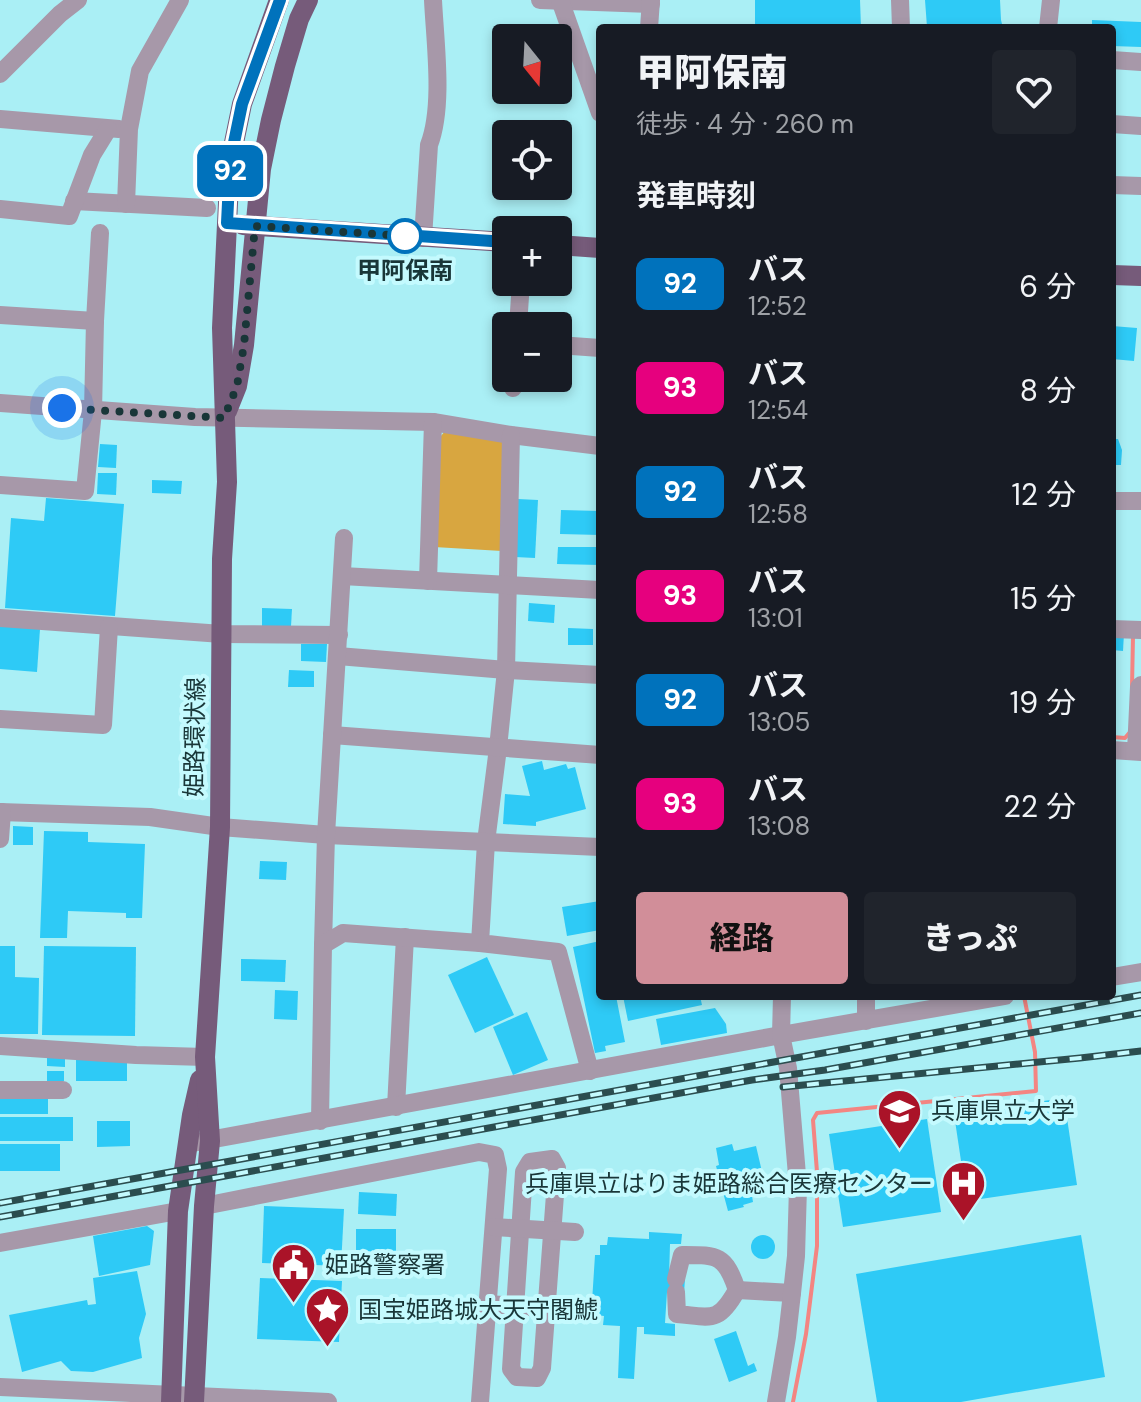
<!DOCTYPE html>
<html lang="ja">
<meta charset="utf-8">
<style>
body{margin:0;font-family:"DM Sans","Noto Sans JP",sans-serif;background:#20242c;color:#f1f3f6;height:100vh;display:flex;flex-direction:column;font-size:30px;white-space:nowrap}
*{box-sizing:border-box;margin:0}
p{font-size:26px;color:#9ea1a6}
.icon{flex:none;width:44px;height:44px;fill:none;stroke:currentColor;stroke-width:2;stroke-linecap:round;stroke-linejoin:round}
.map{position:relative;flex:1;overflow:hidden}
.drawer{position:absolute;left:596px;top:24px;width:520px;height:976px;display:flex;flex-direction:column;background:#171b24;border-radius:8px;box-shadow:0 4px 12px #0003}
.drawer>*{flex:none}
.badge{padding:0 16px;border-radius:12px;font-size:28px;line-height:52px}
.needle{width:52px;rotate:162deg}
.fabs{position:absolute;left:492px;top:24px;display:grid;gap:16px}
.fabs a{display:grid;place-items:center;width:80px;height:80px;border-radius:8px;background:#171b24;box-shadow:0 4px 12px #0003;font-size:40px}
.you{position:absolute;width:40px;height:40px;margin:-20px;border:6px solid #fff;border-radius:50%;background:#1a73e8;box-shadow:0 0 0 12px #1a73e833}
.map>.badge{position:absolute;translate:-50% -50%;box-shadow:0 0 0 4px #fff}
h2{padding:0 40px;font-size:30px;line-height:72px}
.round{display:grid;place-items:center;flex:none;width:84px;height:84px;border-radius:8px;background:#20242c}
.summary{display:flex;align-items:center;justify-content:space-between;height:136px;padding:0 40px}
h1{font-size:38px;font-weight:800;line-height:60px}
.primary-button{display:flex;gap:16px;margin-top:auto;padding:16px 40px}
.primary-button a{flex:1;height:92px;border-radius:8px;background:#d18e99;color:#111;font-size:32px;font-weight:800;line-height:92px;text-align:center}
.primary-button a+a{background:#20242c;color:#f1f3f6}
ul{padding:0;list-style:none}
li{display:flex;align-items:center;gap:24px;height:104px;padding:0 40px}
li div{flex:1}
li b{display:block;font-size:30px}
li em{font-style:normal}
li .badge{min-width:88px;font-weight:700;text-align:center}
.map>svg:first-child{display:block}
.park{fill:#d8a640}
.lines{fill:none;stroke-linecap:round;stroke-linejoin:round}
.stream{stroke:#f38582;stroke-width:4}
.building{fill:#2ecaf6}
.minor{stroke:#a798a9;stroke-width:18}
.major{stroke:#765b7a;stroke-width:20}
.rail-casing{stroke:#2b4d4f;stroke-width:7}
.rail{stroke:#c4fafe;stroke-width:4;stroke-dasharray:12;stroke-linecap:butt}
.line-casing{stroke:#fff;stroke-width:18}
.line{stroke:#0072bc;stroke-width:12}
.walk{stroke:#193638;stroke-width:8;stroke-dasharray:0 14.4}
.stop-dot{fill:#fff;stroke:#0072bc;stroke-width:4}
.labels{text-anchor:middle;stroke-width:8;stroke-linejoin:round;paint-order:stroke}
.stop-label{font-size:24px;font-weight:bold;fill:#193638;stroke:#c4fafe}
.street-label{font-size:24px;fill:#193638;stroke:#c4fafe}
.poi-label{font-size:24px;fill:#193638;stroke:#c4fafe;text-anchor:start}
</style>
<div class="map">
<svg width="1141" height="1402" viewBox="0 0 1141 1402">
<rect width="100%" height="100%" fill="#aaeff5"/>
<path class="park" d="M447,429L501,438L507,444L502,551L434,547L440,437Z"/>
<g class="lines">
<g class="stream">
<path d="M1132,687L1133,636"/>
<path d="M1112,737L1125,738L1130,732"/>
<path d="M793,1402L806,1334L817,1246V1172L813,1120L817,1113L1036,1091L1035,1052L1024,996"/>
</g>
</g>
<g class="building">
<path d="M755,0H860L861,28H755Z"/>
<path d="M925,0H1000L1001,20L1003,28L927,27Z"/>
<path d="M1092,20L1141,22V47L1112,46V28H1092Z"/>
<path d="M1112,326L1137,328L1134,361L1112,359Z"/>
<path d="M1112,439H1118L1122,450L1121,465H1112Z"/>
<path d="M100,444L117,445L116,468L98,467Z"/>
<path d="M98,473H117L116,495L97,494Z"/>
<path d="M152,480L182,481L181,494L152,493Z"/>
<path d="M46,498L124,504L115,616L5,608L11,518L44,521Z"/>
<path d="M518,499L538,500L535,558L515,557Z"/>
<path d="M561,510L600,511V535L560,534Z"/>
<path d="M558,547H600V565L557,564Z"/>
<path d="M529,603L555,605L554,623L528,621Z"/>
<path d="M262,608L292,609L291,626H262Z"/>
<path d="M0,626L40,629L37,672L0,669Z"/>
<path d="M568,628L593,629V645H568Z"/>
<path d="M1112,632L1124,633L1123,651L1112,650Z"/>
<path d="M301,644H327L326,662L301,661Z"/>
<path d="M289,670L314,671V687H288Z"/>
<path d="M542,761L544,770L566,764L568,769L575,767L586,809L536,822V826L503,824L505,794L530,796L522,766Z"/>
<path d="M13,826L33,827V845H13Z"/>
<path d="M44,831L88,832V842L145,844L142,918H126V913L68,911L67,938H40Z"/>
<path d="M260,861L287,862L286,880L259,879Z"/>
<path d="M600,901V930L567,936L562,907Z"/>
<path d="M600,941V996H616L625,1042L605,1046L606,1051L595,1053L573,947Z"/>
<path d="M0,946H15V977L39,978L38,1034H0Z"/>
<path d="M44,946L136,947L135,1036L42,1035Z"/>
<path d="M487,957L514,1015L475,1033L448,975Z"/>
<path d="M241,959L286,960L285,982L241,981Z"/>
<path d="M275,990L298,991L297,1020L274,1019Z"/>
<path d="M623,996H700L702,1005L628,1021Z"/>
<path d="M715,1008L726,1024L727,1033L661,1045L656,1019Z"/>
<path d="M527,1012L548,1060L513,1075L493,1027Z"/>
<path d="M47,1055H65V1067L47,1066Z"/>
<rect x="76" y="1057" width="51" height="24"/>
<rect x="47" y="1071" width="17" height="10"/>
<rect x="0" y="1095" width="48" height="19"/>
<path d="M1064,1098L1077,1185L967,1201L954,1114Z"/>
<rect x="0" y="1117" width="73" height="24"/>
<path d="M927,1119L941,1212L843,1227L829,1134Z"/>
<path d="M97,1121H130V1146L97,1147Z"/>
<rect x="0" y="1144" width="60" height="27"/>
<path d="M732,1144L734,1151L756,1146L767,1193L752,1196L753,1202L743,1205L744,1207L728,1211L716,1166L719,1165L716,1148Z"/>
<path d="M359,1192L397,1194L396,1216L358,1214Z"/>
<path d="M264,1206L344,1209L341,1266L262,1263Z"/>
<path d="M147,1226L154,1231L150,1265L99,1276L93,1236Z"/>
<rect x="356" y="1229" width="40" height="43"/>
<path d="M649,1232L682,1234L681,1244H670L669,1278L685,1279L684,1293L667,1292L665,1323L675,1324V1336L644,1334V1327H637L634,1379L618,1378L620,1326L603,1325L604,1316L595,1315L596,1302H592L595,1255H600V1245H607L608,1237L649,1239Z"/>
<circle cx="763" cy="1247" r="12"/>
<path d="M1081,1235L1105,1377L961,1402H877L856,1274Z"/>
<path d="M137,1271L146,1314L139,1338L142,1358L93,1372L71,1371L61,1361L22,1372L9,1315L87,1300L88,1305L96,1304L93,1278Z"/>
<path d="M260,1278L342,1281L339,1342L257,1339Z"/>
<path d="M736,1331L748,1366L754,1363L757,1371L729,1382L714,1339Z"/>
</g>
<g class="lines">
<g class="minor">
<path d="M540,0L651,4"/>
<path d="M560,0L600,113"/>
<path d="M900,0L901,28"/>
<path d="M649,28L651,0"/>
<path d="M1048,28L1051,0"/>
<path d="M1112,60L1141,62"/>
<path d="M0,74L60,14L78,0"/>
<path d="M0,119L119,129"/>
<path d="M1112,124L1141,126"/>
<path d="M1112,185L1141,186"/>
<path d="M74,201L207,208"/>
<path d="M126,204L129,129L140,71L180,0"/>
<path d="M0,209L69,216L92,155L108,129"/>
<path d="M423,238L429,145C444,106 435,42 433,0"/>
<path d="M0,315L95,321"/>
<path d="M518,326L521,282"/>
<path d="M558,345L600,348"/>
<path d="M513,388L514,378"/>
<path d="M0,403L195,417L433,422L511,435L600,446"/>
<path d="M511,435L506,670L498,748L486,842L480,943L558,952L590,1071"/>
<path d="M0,485L85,491L93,411L95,321L100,233"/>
<path d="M1112,501H1141"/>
<path d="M342,576L600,590"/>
<path d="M428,581L433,422"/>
<path d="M0,618L222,634L339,635"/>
<path d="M1112,629L1141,630"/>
<path d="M338,656L506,670L600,675"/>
<path d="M0,719L103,725L109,627"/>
<path d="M332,735L600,755"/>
<path d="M1112,750L1141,752"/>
<path d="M1136,751L1139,687L1141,685"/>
<path d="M0,812L150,817L220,827L326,835L600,847"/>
<path d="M0,839L2,812"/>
<path d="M323,945L326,835L344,538"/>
<path d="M1112,977L1141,972"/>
<path d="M866,1021V996"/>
<path d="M0,1046L136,1055L205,1057"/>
<path d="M0,1090H63"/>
<path d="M396,1107L405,937"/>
<path d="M320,1121L323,945L343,933L480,943"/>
<path d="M187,1144L781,1035L1005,996"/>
<path d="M552,1159L557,1168L542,1368L537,1378L517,1377L511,1369L524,1172L530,1162Z"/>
<path d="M204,1206L479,1152L495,1155L498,1169L480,1402"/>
<path d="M494,1227L575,1232"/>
<path d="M0,1243L178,1211"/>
<path d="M737,1290L792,1293"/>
<path d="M676,1292L677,1314C711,1317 718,1324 737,1290C725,1254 717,1255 682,1255L676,1279"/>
<path d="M488,1304L570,1310"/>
<path d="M0,1387L328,1402"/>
<path d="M776,1402L787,1337L792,1293L796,1256L798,1187L788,1068L781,1035L782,996"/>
</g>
<g class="major">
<path d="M243,225L506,242"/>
<path d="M558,245L600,248"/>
<path d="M1112,275L1141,276"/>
<path d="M227,411L237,386L244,345L261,169L271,120L285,66L299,19L308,0"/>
<path d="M171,1402L178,1211L192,1115L200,1080"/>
<path d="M194,1402L204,1206L210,1141L205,1057L220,827L222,559L227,482L222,328L230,162L242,104L279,0"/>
</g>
<defs>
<g id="rail">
<path d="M783,1087L1080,1058L1141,1051"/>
<path d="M0,1203L1141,995"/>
<path d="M0,1217L752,1080L825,1070L1141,1013"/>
</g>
</defs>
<use href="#rail" class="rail-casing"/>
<use href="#rail" class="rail"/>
</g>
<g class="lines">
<defs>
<path id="line" d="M280,0L242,104L230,162L227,223L506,242"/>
</defs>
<use href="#line" class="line-casing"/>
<use href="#line" class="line"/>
<path class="walk" d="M62,408L224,418L237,386L244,345L255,226L405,236"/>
</g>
<defs>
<symbol id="university-pin" viewBox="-11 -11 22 30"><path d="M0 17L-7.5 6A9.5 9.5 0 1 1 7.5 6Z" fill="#aa1328" stroke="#c4fafe"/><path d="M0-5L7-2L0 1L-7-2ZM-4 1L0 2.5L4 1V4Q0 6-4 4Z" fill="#fff"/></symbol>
<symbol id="hospital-pin" viewBox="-11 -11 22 30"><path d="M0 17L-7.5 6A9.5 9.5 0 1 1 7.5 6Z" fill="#aa1328" stroke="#c4fafe"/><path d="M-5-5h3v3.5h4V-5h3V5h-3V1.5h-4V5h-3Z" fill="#fff"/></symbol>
<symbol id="civic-pin" viewBox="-11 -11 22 30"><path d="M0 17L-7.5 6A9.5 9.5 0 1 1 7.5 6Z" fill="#aa1328" stroke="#c4fafe"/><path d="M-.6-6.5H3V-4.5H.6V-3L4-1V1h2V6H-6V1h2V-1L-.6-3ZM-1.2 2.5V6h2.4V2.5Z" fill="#fff"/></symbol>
<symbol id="sight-pin" viewBox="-11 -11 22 30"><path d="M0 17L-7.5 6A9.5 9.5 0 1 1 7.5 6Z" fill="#aa1328" stroke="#c4fafe"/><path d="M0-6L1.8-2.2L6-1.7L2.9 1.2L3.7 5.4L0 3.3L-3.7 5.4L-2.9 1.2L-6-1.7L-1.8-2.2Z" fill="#fff"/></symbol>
</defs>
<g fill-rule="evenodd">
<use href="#university-pin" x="874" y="1086" width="51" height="69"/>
<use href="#hospital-pin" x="938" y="1158" width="51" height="69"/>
<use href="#civic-pin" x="268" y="1240" width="51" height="69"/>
<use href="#sight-pin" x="302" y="1284" width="51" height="69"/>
</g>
<circle class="stop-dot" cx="405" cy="236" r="16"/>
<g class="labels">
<g class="stop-label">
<text x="405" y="279">甲阿保南</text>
</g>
<g class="street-label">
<text transform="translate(195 737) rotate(-89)" y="8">姫路環状線</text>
</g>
<g class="poi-label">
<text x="931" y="1119">兵庫県立大学</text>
<text x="933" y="1192" text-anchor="end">兵庫県立はりま姫路総合医療センター</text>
<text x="325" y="1273">姫路警察署</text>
<text x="358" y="1318">国宝姫路城大天守閣鯱</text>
</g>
</g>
</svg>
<div class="fabs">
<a><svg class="needle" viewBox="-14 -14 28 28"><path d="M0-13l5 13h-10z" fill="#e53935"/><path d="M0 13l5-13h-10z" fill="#9ea1a6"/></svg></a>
<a><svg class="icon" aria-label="locate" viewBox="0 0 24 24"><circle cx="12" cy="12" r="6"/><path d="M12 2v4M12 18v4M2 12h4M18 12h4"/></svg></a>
<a>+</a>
<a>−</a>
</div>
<div class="you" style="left:62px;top:408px"></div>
<b class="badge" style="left:230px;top:171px;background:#0072bc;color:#fff">92</b>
<section class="drawer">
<div class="summary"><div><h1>甲阿保南</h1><p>徒歩 · 4 分 · 260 m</p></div><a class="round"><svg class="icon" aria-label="heart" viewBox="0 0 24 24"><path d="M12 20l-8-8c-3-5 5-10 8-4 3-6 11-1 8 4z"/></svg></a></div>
<h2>発車時刻</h2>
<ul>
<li><span class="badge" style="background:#0072bc;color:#fff">92</span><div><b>バス</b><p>12:52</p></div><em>6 分</em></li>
<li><span class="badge" style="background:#e6007e;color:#fff">93</span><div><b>バス</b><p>12:54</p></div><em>8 分</em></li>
<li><span class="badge" style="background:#0072bc;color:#fff">92</span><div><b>バス</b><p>12:58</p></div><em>12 分</em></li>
<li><span class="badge" style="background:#e6007e;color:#fff">93</span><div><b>バス</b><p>13:01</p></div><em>15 分</em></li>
<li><span class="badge" style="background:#0072bc;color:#fff">92</span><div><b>バス</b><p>13:05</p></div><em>19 分</em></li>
<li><span class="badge" style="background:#e6007e;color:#fff">93</span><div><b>バス</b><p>13:08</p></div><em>22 分</em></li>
</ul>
<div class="primary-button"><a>経路</a><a>きっぷ</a></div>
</section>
</div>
